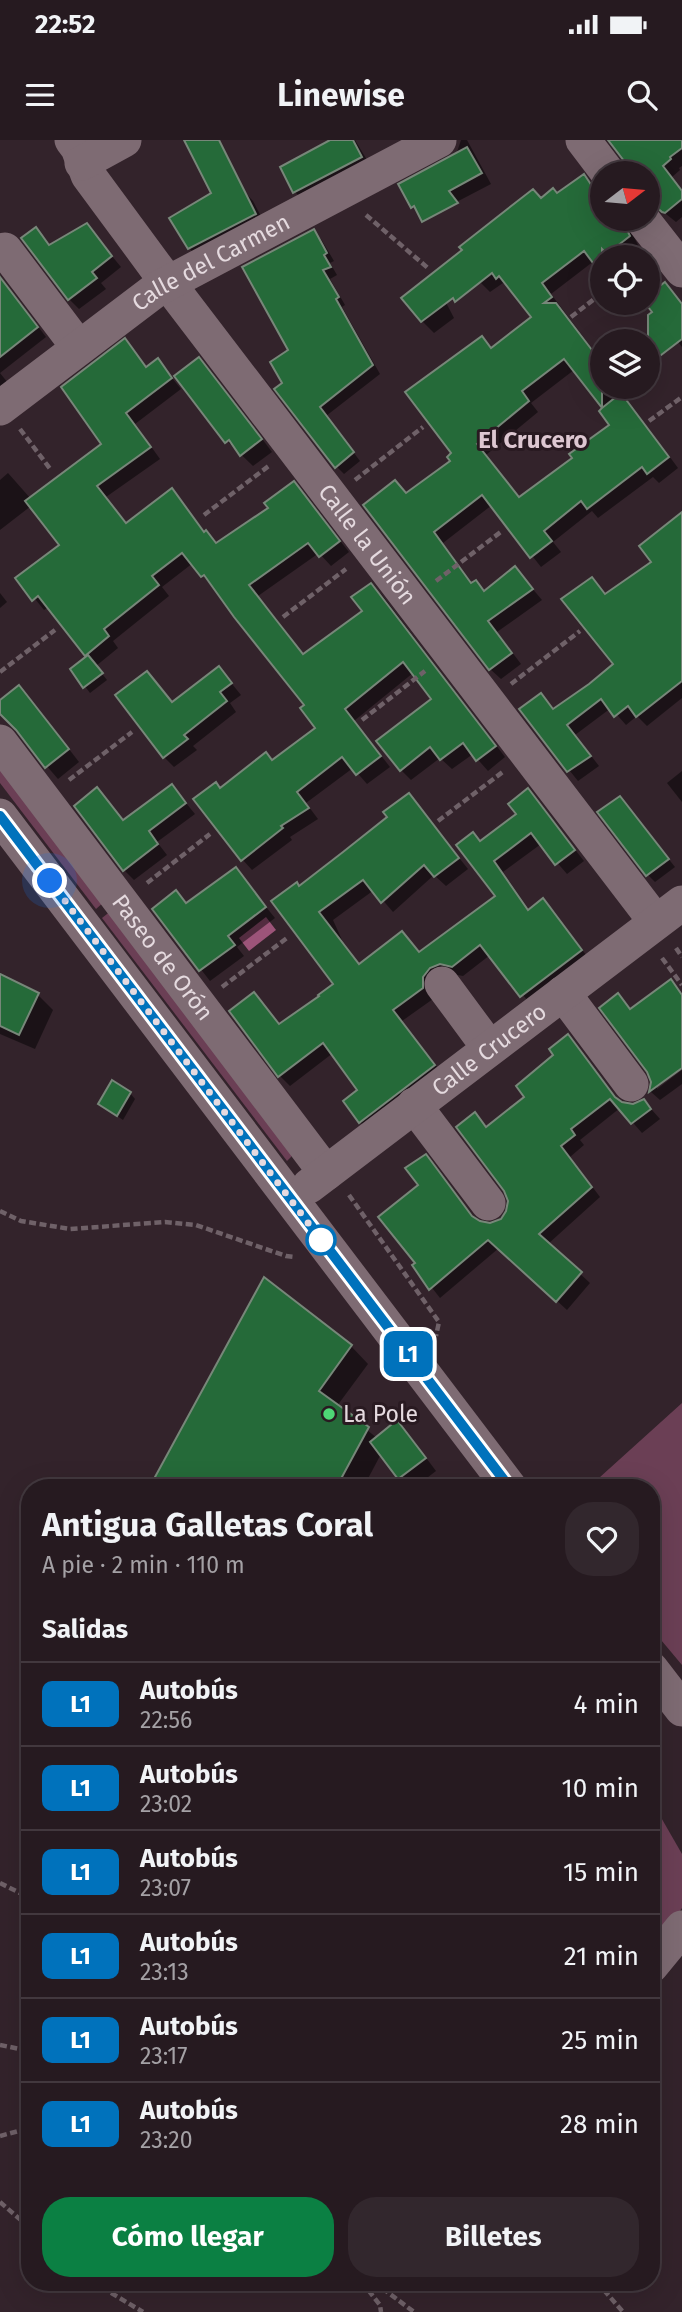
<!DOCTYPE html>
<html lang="es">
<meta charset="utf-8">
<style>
body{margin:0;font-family:"Fira Sans",sans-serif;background:#32272d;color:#f1f3f6;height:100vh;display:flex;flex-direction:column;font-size:26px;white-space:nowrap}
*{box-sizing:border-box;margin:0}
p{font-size:23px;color:#a4a1a5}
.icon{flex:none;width:38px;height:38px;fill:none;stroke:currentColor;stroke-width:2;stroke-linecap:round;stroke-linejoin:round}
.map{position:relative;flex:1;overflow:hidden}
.details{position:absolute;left:21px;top:1339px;width:639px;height:812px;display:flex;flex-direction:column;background:#261a20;border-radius:28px;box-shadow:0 7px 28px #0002,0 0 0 2px #42383e}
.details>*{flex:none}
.badge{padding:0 14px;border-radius:10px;font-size:24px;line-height:46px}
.needle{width:46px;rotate:74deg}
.tools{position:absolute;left:590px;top:21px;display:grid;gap:14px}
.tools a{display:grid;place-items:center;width:70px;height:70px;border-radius:50%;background:#261a20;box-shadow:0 7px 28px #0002,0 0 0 2px #42383e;font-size:35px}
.you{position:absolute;width:35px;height:35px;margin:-18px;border:5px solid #fff;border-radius:50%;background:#1a73e8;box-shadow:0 0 0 10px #1a73e833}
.map>.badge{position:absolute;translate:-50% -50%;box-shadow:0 0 0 4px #fff}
h2{padding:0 21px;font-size:26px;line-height:63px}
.round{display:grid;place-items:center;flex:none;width:74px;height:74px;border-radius:28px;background:#32272d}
.headline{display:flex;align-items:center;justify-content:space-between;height:119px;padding:0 21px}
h1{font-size:33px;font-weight:700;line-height:52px}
.button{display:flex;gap:14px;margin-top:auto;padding:14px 21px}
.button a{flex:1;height:80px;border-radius:28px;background:#0b8043;color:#fff;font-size:28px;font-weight:700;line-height:80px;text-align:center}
.button a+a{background:#32272d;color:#f1f3f6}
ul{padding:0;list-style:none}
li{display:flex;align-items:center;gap:21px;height:84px;padding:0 21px;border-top:2px solid #42383e}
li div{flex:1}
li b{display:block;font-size:26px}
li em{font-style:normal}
li .badge{min-width:77px;font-weight:700;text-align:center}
.status{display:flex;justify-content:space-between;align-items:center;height:49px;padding:0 35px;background:#261a20;direction:ltr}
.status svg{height:19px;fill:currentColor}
header{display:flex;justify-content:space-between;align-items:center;height:91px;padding:0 21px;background:#261a20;font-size:32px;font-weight:700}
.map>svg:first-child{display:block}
.green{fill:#6b3f55}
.water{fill:#9c5479}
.shadow{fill:#0007;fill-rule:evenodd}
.building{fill:#256a39;stroke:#778779;stroke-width:2;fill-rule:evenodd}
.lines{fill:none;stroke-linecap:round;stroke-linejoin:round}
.path{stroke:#6f6168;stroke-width:4.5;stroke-dasharray:7 3.5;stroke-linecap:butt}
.minor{stroke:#7e6b73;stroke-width:35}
.line-casing{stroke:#fff;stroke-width:16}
.line{stroke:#0072bc;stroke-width:10}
.walk{stroke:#e5dadf;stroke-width:7;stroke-dasharray:0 12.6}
.stop-dot{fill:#fff;stroke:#0072bc;stroke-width:3.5}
.poi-dot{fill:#4ed676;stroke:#291a21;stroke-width:2.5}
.labels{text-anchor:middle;stroke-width:6;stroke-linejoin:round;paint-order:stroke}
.street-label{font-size:23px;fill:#e5dadf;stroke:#291a21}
.poi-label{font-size:23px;fill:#e5dadf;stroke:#291a21;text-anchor:start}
.neighbourhood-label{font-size:24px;font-weight:bold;fill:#ddc7d1;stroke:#291a21}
</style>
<div class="status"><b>22:52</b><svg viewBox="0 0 49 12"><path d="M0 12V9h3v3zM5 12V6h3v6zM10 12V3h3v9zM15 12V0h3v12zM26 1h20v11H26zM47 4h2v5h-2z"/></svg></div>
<header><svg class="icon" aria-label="menu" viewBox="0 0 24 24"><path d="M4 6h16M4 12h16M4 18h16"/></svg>Linewise<svg class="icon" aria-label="search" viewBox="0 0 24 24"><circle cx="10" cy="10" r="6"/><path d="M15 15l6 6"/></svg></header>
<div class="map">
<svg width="682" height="2172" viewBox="0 0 682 2172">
<rect width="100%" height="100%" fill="#33232b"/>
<g class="green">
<path d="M0,624L105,761L96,769L0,643Z"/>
<path d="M112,770L294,1009L291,1017L287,1021L102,778Z"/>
<path d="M682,1263V1525L651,1488V1348L589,1347Z"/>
<path d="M651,1660L682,1714V1768L651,1809Z"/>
</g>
<path class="water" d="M266,777L276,790L249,811L239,798Z"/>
<g class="shadow">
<path d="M334,0H355L373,30L307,64L295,52L282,28Z"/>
<path d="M461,0H467L491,44L445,68L449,19L457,12Z"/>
<path d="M610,0H682V26L679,28L680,30L672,37L682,50V77L676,82L661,70H648V33H629L630,30Z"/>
<path d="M583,36L602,54V79H636L632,93L639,107L626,117H602V130L594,121L551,154L594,211L602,210V247H643L627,259L678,328L659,343L653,337L598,378L592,371L553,402L561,412L541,427L492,365L443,403L473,444L476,442L486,452L515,428L542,460L497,492L521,524L501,539L490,529L365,365L407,354L453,322L492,209L533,178L509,147L503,143L490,152L480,142L542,60L558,55ZM574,230L604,268L612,285L574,318L520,358L486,315L538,272L531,263Z"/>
<path d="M242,49L253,61L266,86L201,120L189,108Z"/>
<path d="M87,86L121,127L101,143L106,149L79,169L69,159L36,90L51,106Z"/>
<path d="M313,91L321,99L334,121L330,123L337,135L330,139L345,165L342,167L380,234L326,276L360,321L344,334L336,326L285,243Z"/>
<path d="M0,136L46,197L0,233L12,248L0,255Z"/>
<path d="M665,144L682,162V207L647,163L648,157Z"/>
<path d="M440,151L454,178L434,193L422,181Z"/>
<path d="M125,201L148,228L158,221L181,249L135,284L160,319L106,357L128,384L172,350L206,393L218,404L271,368L294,343L349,412L331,426L319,413L258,456L288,494L304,515L364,471L371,445L382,455L505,617L488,631L473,614L452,629L440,618L411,640L401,630L433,559L413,533L354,581L390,627L367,644L353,628L306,663L318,679L290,697L292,700L252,730L242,719L221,649L273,621L318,588L307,566L193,423L162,447L169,456L113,501L118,508L96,526L107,540L90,553L72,529L88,517L49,467L44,470L18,438L61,405L31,366L0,390V340L8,333L31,359L103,305Z"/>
<path d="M199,219L211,231L272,312L253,326L227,301Z"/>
<path d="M682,375V558L647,586L637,576L626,585L611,568L575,595L599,626L578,641L521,570L541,555L554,570L590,545L615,524L592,439L606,455L653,423Z"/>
<path d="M0,453L7,462L0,468Z"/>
<path d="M219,528L241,555L230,563L236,572L193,606L197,610L174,627L164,617L173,563Z"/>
<path d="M19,548L31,560L79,622L58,639L0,572V562Z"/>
<path d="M682,631V662L667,643Z"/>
<path d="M172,646L195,674L157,702L167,715L134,740L124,730L97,649L124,681Z"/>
<path d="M528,650L584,721L567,734L541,704L503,732L530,771L543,761L554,771L591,822L532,866L490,815L463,836L452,834L433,859L402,881L444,936L370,992L360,982L359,951L333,913L290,946L280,936L254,854L280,886L335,844L300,748L389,678L409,655L468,729L446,746L434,735L393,772L374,750L333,780L342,800L361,826L402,793L421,814L497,756L473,694L482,702L519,675Z"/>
<path d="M620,658L675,727L655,742L648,735Z"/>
<path d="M236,730L275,778L237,807L244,816L210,841L154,769L176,752L187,764Z"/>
<path d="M0,836L38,855L53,870L35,909L0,894Z"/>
<path d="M671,842L682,854V926L657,944V949L682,930V944L660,960L651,952L653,942L618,856L631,870Z"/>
<path d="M568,896L621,963L633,966L644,961L660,979L642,993L620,968L580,1000L584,1005L570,1017L600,1057L548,1104L590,1143L567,1170L499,1108L440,1158L415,1126L417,1124L420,1045L425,1016L478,1082L490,1085L502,1080L508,1072L510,1061L475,975L488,988L527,957Z"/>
<path d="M130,953L135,959L123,980L100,964Z"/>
<path d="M351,1206L368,1224L337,1266L377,1298L397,1283L409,1295L436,1331L414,1348H409L399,1338L381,1314L363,1348H151Z"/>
</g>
<g class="building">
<path d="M184,0H219L256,74L188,109L169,78L211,53Z"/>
<path d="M330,0H353L362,17L293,53L280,27Z"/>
<path d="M608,0H682V8L670,17L671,19L663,26L682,51V59L665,73L662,72L648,60V33H628L624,21Z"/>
<path d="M467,7L482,33L449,51L458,63L422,82L414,66L411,68L398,44Z"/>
<path d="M584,34L592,46L602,52V79H622L630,96L607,114L602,109V135L584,111L542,143L552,157L544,163H556L592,210L602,203V268L621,253L669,317L647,334L642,327L587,369L581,361L544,391L552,401L530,418L482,355L434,392L471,443L476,440L484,451L515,426L533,449L488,481L512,513L489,530L363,365L395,340L406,353L450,321L447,317L451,313L405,252L482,196L491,208L531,177L499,136L496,139L492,133L455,162L453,158L421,182L401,158L462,110L459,107L533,49L541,58L553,48L557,53ZM564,219L602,268L599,271L609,285L569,314L572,318L519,357L477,304L529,261L522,251Z"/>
<path d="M87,83L112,116L92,132L97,138L68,160L21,98L36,87L49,105Z"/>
<path d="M314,89L327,113L324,115L331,127L323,130L339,157L336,159L373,225L320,267L354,312L335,328L274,249L282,243L270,222L288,210L242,127Z"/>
<path d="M0,137L38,187L0,217Z"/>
<path d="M665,142L682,164V199L648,225V175L652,172L645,163H648V155Z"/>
<path d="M125,198L146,227L158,218L172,238L126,273L151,307L97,346L126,383L172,348L204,392L206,390L216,403L268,368L264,363L294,341L340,401L319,417L308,403L249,445L277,481L303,514L362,471L351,457L371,443L496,606L476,621L463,603L440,620L430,607L400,631L376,601L431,559L403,522L345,569L381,616L356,635L342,617L297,652L309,668L281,686L283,688L241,721L193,659L216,642L220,648L266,612L272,620L315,588L300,568L304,565L234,477L204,435L201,437L182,413L152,436L159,445L104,489L109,496L85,516L38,456L32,461L15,438L59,405L25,361L101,304L61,247Z"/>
<path d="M199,217L262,299L240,316L229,300L225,303L174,236Z"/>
<path d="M682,372V541L636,577L628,566L614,577L601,559L567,585L591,616L567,632L519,569L541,553L553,569L589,544L613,524L561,459L592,437L605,454L651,422L639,406Z"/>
<path d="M88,515L103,533L83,548L70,529Z"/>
<path d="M219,526L232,543L220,552L227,561L184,595L188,599L163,618L115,555L147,531L172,562Z"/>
<path d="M19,545L69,609L45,628L16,590L0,574V560Z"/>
<path d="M172,644L186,663L149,691L158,704L123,731L74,666L97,647L123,680Z"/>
<path d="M528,648L575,710L555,725L531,693L494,721L528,770L543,758L582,810L520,857L480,805L452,827L440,824L430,828L423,837V848L393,870L435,925L359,983L343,961L357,950L323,903L278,937L229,871L254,852L279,884L319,856L318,855L333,844L271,761L297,742L299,746L343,712L387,677L383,672L409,653L459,718L434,737L424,725L381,763L363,740L319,772L359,824L402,791L419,812L495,756L456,705L473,692L480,701L516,674L508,664Z"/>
<path d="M620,656L669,719L646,736L597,672Z"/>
<path d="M236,727L266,767L228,796L235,805L199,831L152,769L176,750L186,763Z"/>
<path d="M0,834L39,853L19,895L0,886Z"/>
<path d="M671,839L682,855V928L649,952L651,942L647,932L599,868L618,853L630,869Z"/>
<path d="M568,894L615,957L622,962L633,964L644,959L651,969L631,984L610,959L571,989L575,995L561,1006L592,1047L539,1094L582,1132L556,1162L488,1100L429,1150L412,1125L415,1123L378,1077L418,1045L405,1028L426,1014L472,1076L480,1081L490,1083L501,1079L506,1071L508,1061L504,1051L456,987L475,972L486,987L524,957L516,946L553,915L549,909Z"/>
<path d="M112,940L131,952L117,976L98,964Z"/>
<path d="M264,1137L352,1205L319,1251L369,1287L336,1348H149Z"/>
<path d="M397,1280L426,1318L398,1339L370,1302Z"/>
</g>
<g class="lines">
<g class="path">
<path d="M366,75L429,129"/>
<path d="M571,177L602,153"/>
<path d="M649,281L682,257"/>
<path d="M20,289L51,330"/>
<path d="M355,340L423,287"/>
<path d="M204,375L270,325"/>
<path d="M436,441L502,391"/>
<path d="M283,477L346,429"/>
<path d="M0,532L55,490"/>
<path d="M511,544L580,491"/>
<path d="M362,580L425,531"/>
<path d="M69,640L132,592"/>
<path d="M438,681L504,631"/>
<path d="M147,743L210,694"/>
<path d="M676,808L682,817"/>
<path d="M662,818L682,845"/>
<path d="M222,847L287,798"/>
<path d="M349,1055L439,1182L436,1196"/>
<path d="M0,1071L21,1081L70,1089L165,1082L196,1085L286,1116L295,1117"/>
<path d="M0,1743L30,1758"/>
<path d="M0,1905L30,1911"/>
<path d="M0,1996L30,1988"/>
<path d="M0,2062L30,2088"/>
<path d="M93,2142L143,2172"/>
<path d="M362,2142L380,2165L381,2172"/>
<path d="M374,2142L414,2172"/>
<path d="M597,2142L623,2172"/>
</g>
<g class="minor">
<path id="s1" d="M72,0L78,8L88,35L158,130L656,782"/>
<path d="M583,0L608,33"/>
<path d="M82,23L124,0"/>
<path d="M642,79L682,130"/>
<path d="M5,110L70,196"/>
<path id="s2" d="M0,268L157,149L439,0"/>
<path id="s3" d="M0,602L326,1033"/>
<path d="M0,676L510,1348"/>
<path d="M442,844L479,894"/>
<path d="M563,853L631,944"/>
<path d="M414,965L488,1063"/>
<path id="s4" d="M309,1046L682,763"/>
<path d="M651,1529L682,1569"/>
<path d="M651,1826L682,1788"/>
</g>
</g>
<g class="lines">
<defs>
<path id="line" d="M0,676L510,1348"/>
</defs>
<use href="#line" class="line-casing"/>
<use href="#line" class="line"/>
<path class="walk" d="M50,741L324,1104L321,1100"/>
</g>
<circle class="stop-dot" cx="321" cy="1100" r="14"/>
<circle class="poi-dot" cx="329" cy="1274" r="7"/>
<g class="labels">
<g class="street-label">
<text dy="8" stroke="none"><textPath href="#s2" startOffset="257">Calle del Carmen</textPath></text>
<text dy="8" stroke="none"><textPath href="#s1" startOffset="502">Calle la Unión</textPath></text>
<text dy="8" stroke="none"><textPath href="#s3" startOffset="270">Paseo de Orón</textPath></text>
<text dy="8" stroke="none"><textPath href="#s4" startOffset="226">Calle Crucero</textPath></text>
</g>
<g class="poi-label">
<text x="343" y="1282">La Pole</text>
</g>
<g class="neighbourhood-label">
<text x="533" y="308">El Crucero</text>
</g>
</g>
</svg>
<div class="tools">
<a><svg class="needle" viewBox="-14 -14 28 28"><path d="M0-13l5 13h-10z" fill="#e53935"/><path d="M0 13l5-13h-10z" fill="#a4a1a5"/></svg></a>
<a><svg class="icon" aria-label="locate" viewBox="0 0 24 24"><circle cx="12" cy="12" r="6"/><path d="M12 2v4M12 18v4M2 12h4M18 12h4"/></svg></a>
<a><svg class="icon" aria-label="layers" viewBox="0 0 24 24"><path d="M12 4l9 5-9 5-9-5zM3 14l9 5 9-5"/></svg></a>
</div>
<div class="you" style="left:50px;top:741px"></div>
<b class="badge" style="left:408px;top:1214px;background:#0072bc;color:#fff">L1</b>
<section class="details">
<div class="headline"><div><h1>Antigua Galletas Coral</h1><p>A pie · 2 min · 110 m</p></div><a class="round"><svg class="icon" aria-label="heart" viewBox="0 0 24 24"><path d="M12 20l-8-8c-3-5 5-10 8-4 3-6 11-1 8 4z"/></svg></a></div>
<h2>Salidas</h2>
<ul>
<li><span class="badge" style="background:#0072bc;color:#fff">L1</span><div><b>Autobús</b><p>22:56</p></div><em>4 min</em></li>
<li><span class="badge" style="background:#0072bc;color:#fff">L1</span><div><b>Autobús</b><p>23:02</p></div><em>10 min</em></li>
<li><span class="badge" style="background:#0072bc;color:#fff">L1</span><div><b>Autobús</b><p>23:07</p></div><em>15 min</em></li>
<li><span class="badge" style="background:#0072bc;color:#fff">L1</span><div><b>Autobús</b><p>23:13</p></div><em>21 min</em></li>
<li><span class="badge" style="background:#0072bc;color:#fff">L1</span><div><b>Autobús</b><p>23:17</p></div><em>25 min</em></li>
<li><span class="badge" style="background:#0072bc;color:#fff">L1</span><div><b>Autobús</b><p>23:20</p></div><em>28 min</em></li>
</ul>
<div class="button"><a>Cómo llegar</a><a>Billetes</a></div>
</section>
</div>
